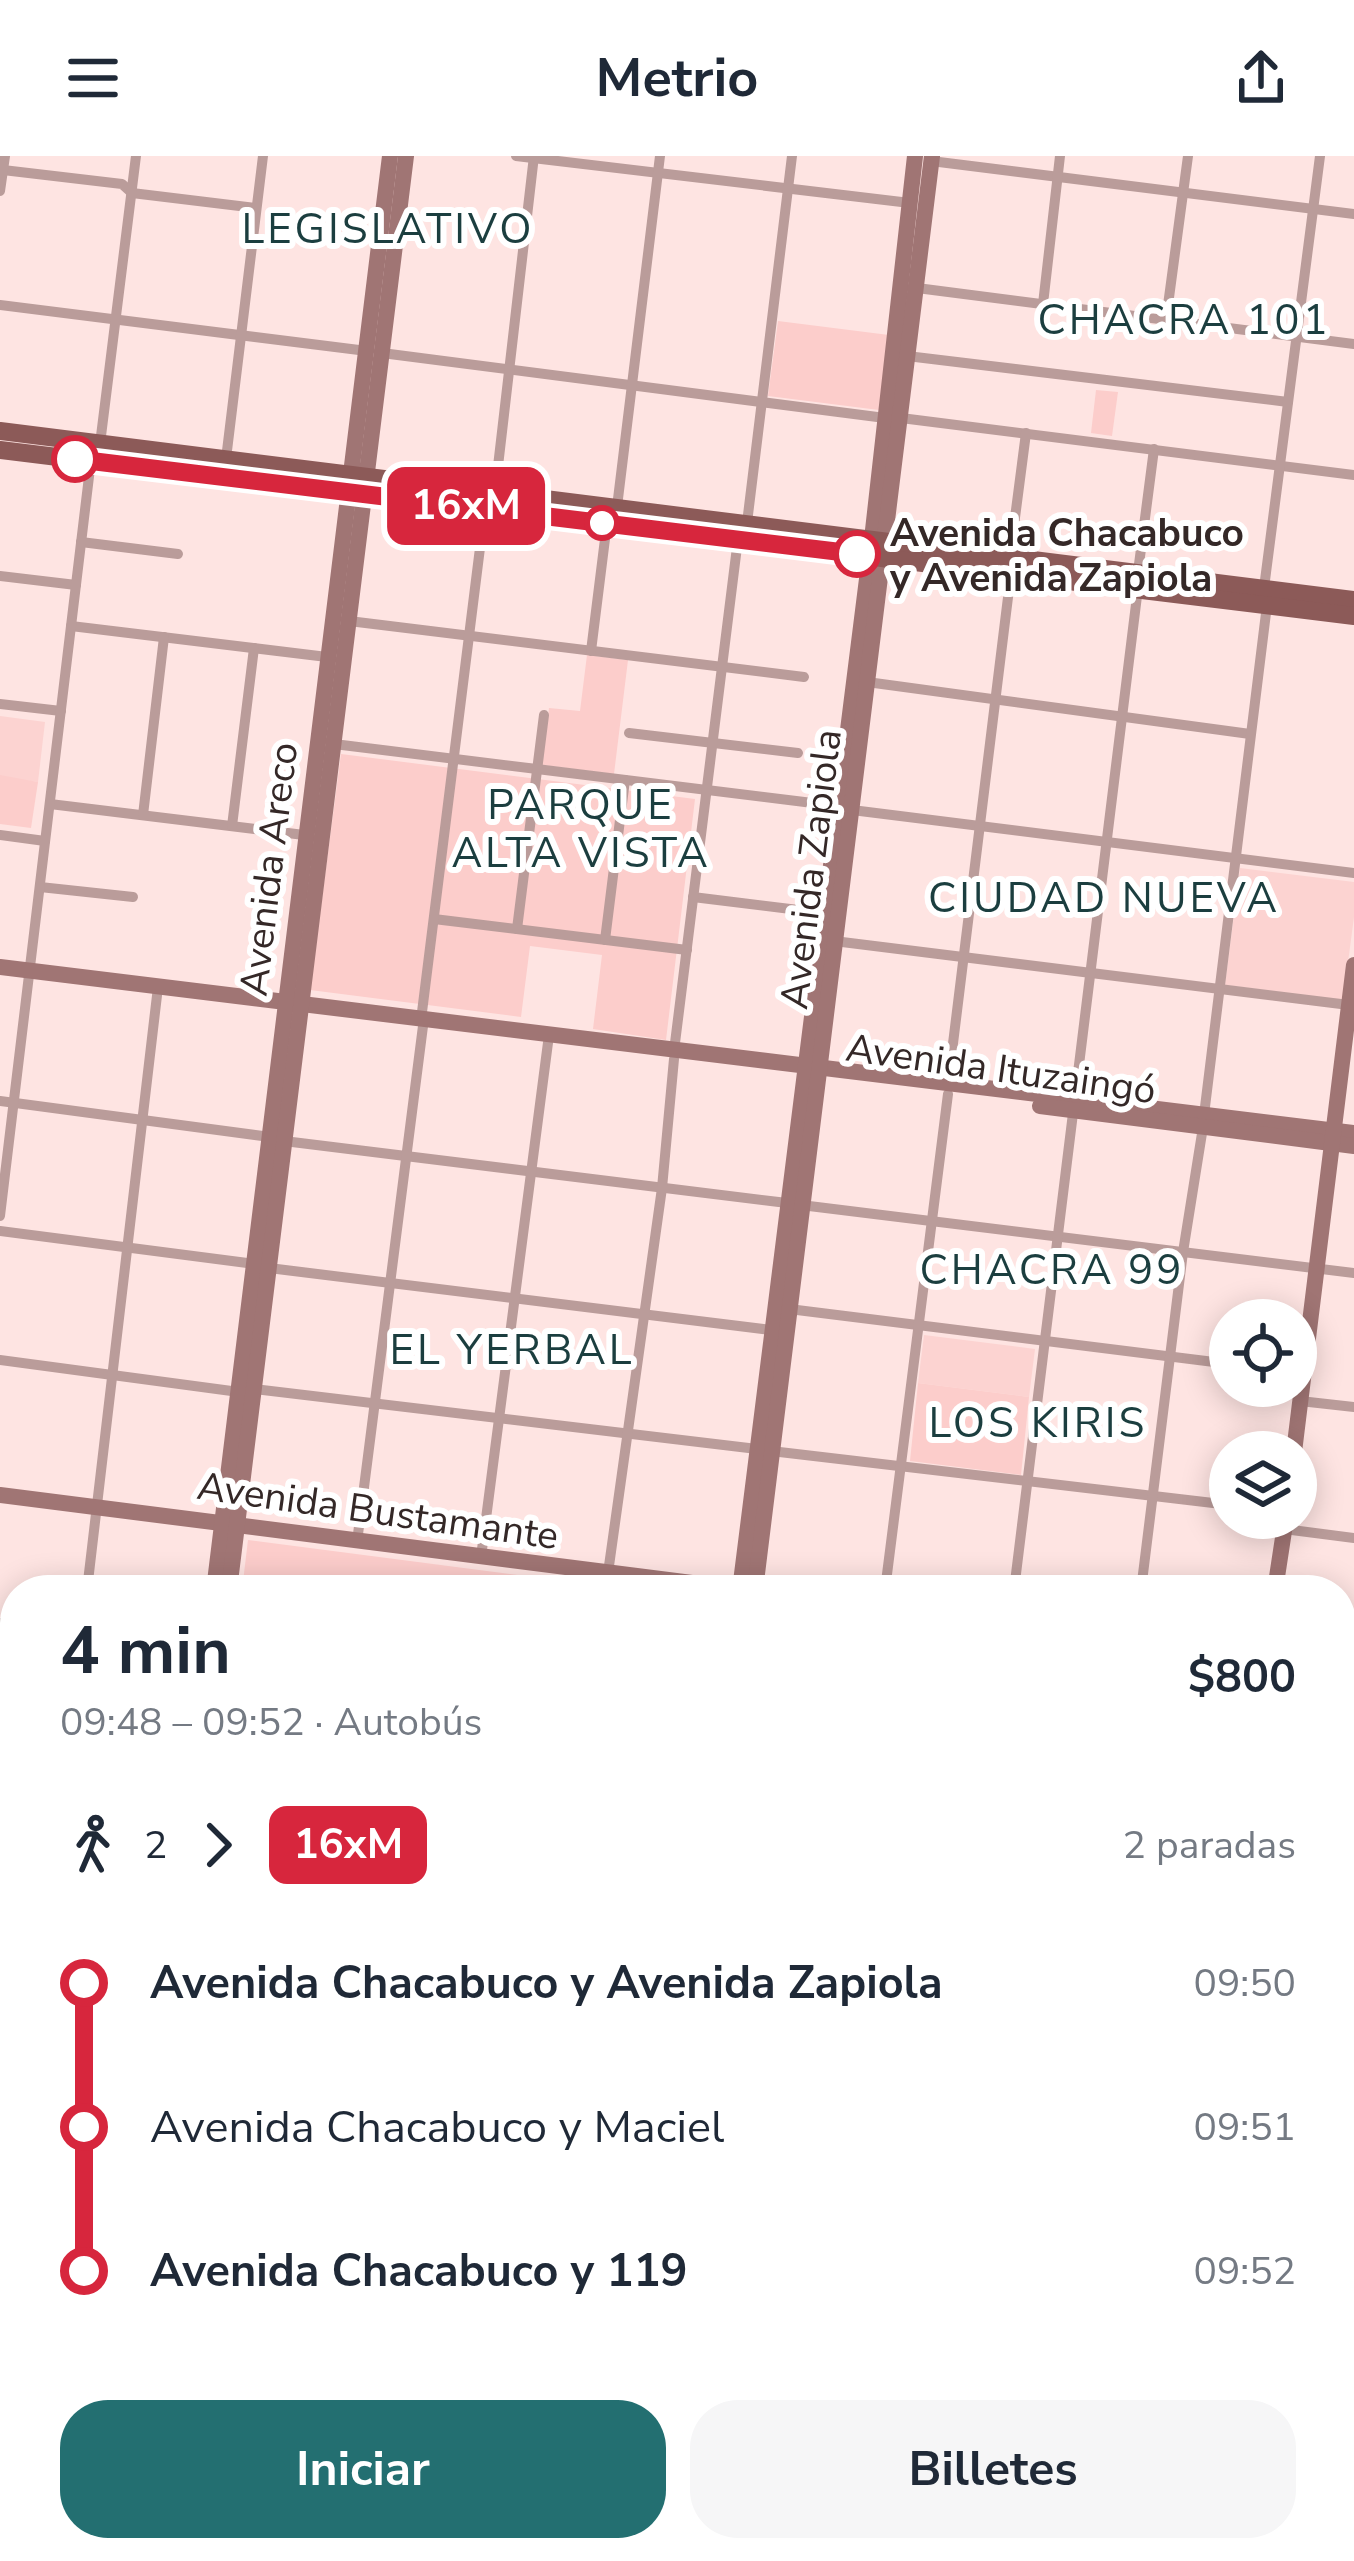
<!DOCTYPE html>
<html lang="es">
<meta charset="utf-8">
<style>
body{margin:0;font-family:"Nunito Sans",sans-serif;background:#f6f6f7;color:#1f2937;height:100vh;display:flex;flex-direction:column;font-size:45px;white-space:nowrap}
*{box-sizing:border-box;margin:0}
p{font-size:39px;color:#747a83}
.icon{flex:none;width:66px;height:66px;fill:none;stroke:currentColor;stroke-width:2;stroke-linecap:round;stroke-linejoin:round}
.map{position:relative;flex:1;overflow:hidden}
.panel{position:absolute;left:0px;top:1419px;width:1356px;height:987px;display:flex;flex-direction:column;background:#fff;border-radius:48px 48px 0 0;box-shadow:0 6px 30px #0003}
.panel>*{flex:none}
.badge{padding:0 24px;border-radius:18px;font-size:42px;line-height:78px}
.fabs{position:absolute;left:1209px;top:1143px;display:grid;gap:24px}
.fabs a{display:grid;place-items:center;width:108px;height:108px;border-radius:50%;background:#fff;box-shadow:0 6px 30px #0003;font-size:60px}
.map>.badge{position:absolute;translate:-50% -50%;box-shadow:0 0 0 6px #fff}
.legs{display:flex;align-items:center;gap:18px;height:132px;padding:0 60px;font-size:39px}
.legs p{margin-inline-start:auto}
.headline{display:flex;align-items:center;justify-content:space-between;height:204px;padding:0 60px}
h1{font-size:66px;font-weight:700;line-height:90px}
.action{display:flex;gap:24px;margin-top:auto;padding:24px 60px}
.action a{flex:1;height:138px;border-radius:48px;background:#236f71;color:#fff;font-size:48px;font-weight:700;line-height:138px;text-align:center}
.action a+a{background:#f6f6f7;color:#1f2937}
ul{padding:0 60px;list-style:none}
li{display:flex;align-items:center;gap:42px;height:144px;font-size:45px}
li i{display:grid;place-items:center;width:18px;height:100%;margin:0 15px;background:currentColor}
li i::after{content:'';width:30px;height:30px;margin:-15px;border:9px solid;border-radius:50%;background:#fff}
li p{margin-inline-start:auto}
li:first-child i{background:linear-gradient(#0000 50%,currentColor 0)}
li:last-child i{background:linear-gradient(currentColor 50%,#0000 0)}
header{display:flex;justify-content:space-between;align-items:center;height:156px;padding:0 60px;background:#fff;font-size:54px;font-weight:700}
.map>svg:first-child{display:block}
.built{fill:#fcd3d1}
.green{fill:#fccdcb}
.lines{fill:none;stroke-linecap:round;stroke-linejoin:round}
.stream{stroke:#5d9293;stroke-width:3}
.street{stroke:#ba9c9a;stroke-width:10}
.secondary{stroke:#a07574;stroke-width:16}
.primary{stroke:#8c5a58;stroke-width:18}
.line-1-casing{stroke:#fff;stroke-width:27}
.line-1{stroke:#d7263d;stroke-width:18}
.stop-1-dot{fill:#fff;stroke:#d7263d;stroke-width:6}
.labels{text-anchor:middle;stroke-width:12;stroke-linejoin:round;paint-order:stroke}
.stop-label{font-size:39px;font-weight:bold;fill:#342827;stroke:#fff;text-anchor:start}
.street-label{font-size:39px;fill:#342827;stroke:#fff}
.neighbourhood-label{font-size:42px;letter-spacing:3px;fill:#1b3e3f;stroke:#fff}
</style>
<header><svg class="icon" aria-label="menu" viewBox="0 0 24 24"><path d="M4 6h16M4 12h16M4 18h16"/></svg>Metrio<svg class="icon" aria-label="share" viewBox="0 0 24 24"><path d="M12 15V3M7 8l5-5 5 5M5 13v7h14v-7"/></svg></header>
<div class="map">
<svg width="1354" height="2405" viewBox="0 0 1354 2405">
<rect width="100%" height="100%" fill="#fee4e2"/>
<g class="built">
<path d="M0,560L45,566L38,626L0,621Z"/>
<path d="M1240,712L1354,726V761L1343,844L1225,829Z"/>
<path d="M924,1179L1035,1193L1029,1241L918,1227Z"/>
</g>
<g class="green">
<path d="M778,165L889,179L879,254L768,240Z"/>
<path d="M1096,234L1118,236L1112,280L1091,277Z"/>
<path d="M587,499L628,504L614,618L542,609L549,552L580,555Z"/>
<path d="M341,598L695,643L666,884L593,873L602,799L530,790L521,861L310,834Z"/>
<path d="M0,619L38,626L31,672L0,668Z"/>
<path d="M918,1227L1029,1241L1021,1319L910,1305Z"/>
<path d="M248,1384L634,1434H242Z"/>
<path d="M1341,1522L1354,1524V2033L1341,2031Z"/>
</g>
<g class="lines">
<g class="stream">
<path d="M1341,2079L1346,2054L1354,2055"/>
<path d="M1341,2165L1354,2181"/>
</g>
<g class="street">
<path d="M516,0L910,47"/>
<path d="M931,5L1354,58"/>
<path d="M3,14L122,28L132,37L256,52"/>
<path d="M0,35L5,0"/>
<path d="M917,132L1354,188"/>
<path d="M1043,148L1060,0"/>
<path d="M0,149L367,195"/>
<path d="M1166,164L1188,0"/>
<path d="M382,197L885,262"/>
<path d="M907,200L1288,246"/>
<path d="M901,262L1354,319"/>
<path d="M100,288L136,0"/>
<path d="M226,303L263,0"/>
<path d="M495,336L534,0"/>
<path d="M617,351L660,0"/>
<path d="M747,367L792,0"/>
<path d="M81,386L178,398"/>
<path d="M1010,400L1026,277"/>
<path d="M1138,416L1154,293"/>
<path d="M0,420L76,429"/>
<path d="M1264,432L1320,0"/>
<path d="M349,465L804,521"/>
<path d="M71,470L327,501"/>
<path d="M591,495L607,367"/>
<path d="M867,526L1250,578"/>
<path d="M0,548L61,555"/>
<path d="M629,577L798,597"/>
<path d="M334,588L837,650"/>
<path d="M50,648L304,679"/>
<path d="M852,654L1354,717"/>
<path d="M143,659L164,481"/>
<path d="M232,670L254,492"/>
<path d="M0,679L45,685"/>
<path d="M40,731L133,741"/>
<path d="M693,741L823,757"/>
<path d="M434,763L687,794"/>
<path d="M517,773L544,559"/>
<path d="M605,784L625,624"/>
<path d="M834,785L1349,849"/>
<path d="M421,864L485,352"/>
<path d="M674,895L738,383"/>
<path d="M948,928L1011,417"/>
<path d="M0,945L270,981"/>
<path d="M1204,959L1267,449"/>
<path d="M284,985L787,1047"/>
<path d="M801,1049L1354,1117"/>
<path d="M0,1060L91,304"/>
<path d="M0,1075L255,1108"/>
<path d="M269,1112L771,1174"/>
<path d="M789,1153L1230,1208"/>
<path d="M0,1204L239,1236"/>
<path d="M254,1233L757,1293"/>
<path d="M1300,1245L1354,1251"/>
<path d="M771,1295L1230,1349"/>
<path d="M1284,1373L1354,1382"/>
<path d="M357,1386L423,870"/>
<path d="M481,1401L549,879"/>
<path d="M608,1417L662,1032L674,903"/>
<path d="M87,1434L158,831"/>
<path d="M885,1434L948,938"/>
<path d="M1014,1434L1138,432"/>
<path d="M1141,1434L1183,1096L1203,971"/>
<path d="M0,1467L15,1469"/>
<path d="M1341,1646L1354,1647"/>
<path d="M0,1734L15,1736"/>
<path d="M1341,1775L1354,1776"/>
<path d="M0,2042L11,1944"/>
<path d="M0,2087L15,2088"/>
<path d="M1341,2307L1354,2309"/>
<path d="M0,2313L15,2314"/>
<path d="M979,2391L1092,2405"/>
<path d="M367,2405L369,2391"/>
<path d="M767,2405L768,2391"/>
<path d="M894,2405L896,2391"/>
<path d="M1297,2405L1299,2391"/>
</g>
<g class="secondary">
<path d="M0,811L1354,977"/>
<path d="M1040,950L1354,990"/>
<path d="M1294,1296L1354,809"/>
<path d="M0,1339L747,1434"/>
<path d="M214,1434L390,0"/>
<path d="M229,1434L406,0"/>
<path d="M740,1434L872,383L915,0"/>
<path d="M755,1434L932,0"/>
<path d="M1275,1434L1286,1362"/>
<path d="M1341,1508L1354,1510"/>
<path d="M0,1867L15,1869"/>
<path d="M0,1882L15,1884"/>
<path d="M1341,2045L1354,2047"/>
<path d="M0,2400L40,2405"/>
<path d="M94,2405L96,2391"/>
<path d="M108,2405L110,2391"/>
<path d="M622,2405L624,2391"/>
<path d="M637,2405L639,2391"/>
<path d="M1157,2405L1159,2391"/>
</g>
<g class="primary">
<path d="M0,275L1354,444"/>
<path d="M0,294L1354,460"/>
</g>
</g>
<g class="lines">
<defs>
<path id="line-1" d="M75,303L857,398"/>
</defs>
<use href="#line-1" class="line-1-casing"/>
<use href="#line-1" class="line-1"/>
</g>
<g class="stop-1-dot">
<circle cx="75" cy="303" r="21"/>
<circle cx="602" cy="367" r="15"/>
<circle cx="857" cy="398" r="21"/>
</g>
<g class="labels">
<g class="stop-label">
<text x="890" y="390">Avenida Chacabuco<tspan x="890" dy="45">y Avenida Zapiola</tspan></text>
</g>
<g class="street-label">
<text transform="translate(268 713) rotate(-83)" y="14">Avenida Areco</text>
<text transform="translate(810 713) rotate(-83)" y="14">Avenida Zapiola</text>
<text transform="translate(1001 912) rotate(8)" y="14">Avenida Ituzaingó</text>
<text transform="translate(378 1354) rotate(8)" y="14">Avenida Bustamante</text>
</g>
<g class="neighbourhood-label">
<text x="388" y="87">LEGISLATIVO</text>
<text x="1184" y="178">CHACRA 101</text>
<text x="581" y="663">PARQUE<tspan x="581" dy="48">ALTA VISTA</tspan></text>
<text x="1104" y="756">CIUDAD NUEVA</text>
<text x="1052" y="1128">CHACRA 99</text>
<text x="512" y="1208">EL YERBAL</text>
<text x="1038" y="1281">LOS KIRIS</text>
</g>
</g>
</svg>
<div class="fabs">
<a><svg class="icon" aria-label="locate" viewBox="0 0 24 24"><circle cx="12" cy="12" r="6"/><path d="M12 2v4M12 18v4M2 12h4M18 12h4"/></svg></a>
<a><svg class="icon" aria-label="layers" viewBox="0 0 24 24"><path d="M12 4l9 5-9 5-9-5zM3 14l9 5 9-5"/></svg></a>
</div>
<b class="badge" style="left:466px;top:350px;background:#d7263d;color:#fff">16xM</b>
<section class="panel">
<div class="headline"><div><h1>4 min</h1><p>09:48 – 09:52 · Autobús</p></div><b>$800</b></div>
<div class="legs"><svg class="icon" aria-label="walk" viewBox="0 0 24 24"><circle cx="13" cy="4" r="2"/><path d="M13 8l-2 6 4 7M11 14l-3 7M7 12l3-4h3l4 4"/></svg>2<svg class="icon" aria-label="forward" viewBox="0 0 24 24"><path d="M9 5l7 7-7 7"/></svg><b class="badge" style="background:#d7263d;color:#fff">16xM</b><p>2 paradas</p></div>
<ul>
<li><i style="color:#d7263d"></i><b>Avenida Chacabuco y Avenida Zapiola</b><p>09:50</p></li>
<li><i style="color:#d7263d"></i><span>Avenida Chacabuco y Maciel</span><p>09:51</p></li>
<li><i style="color:#d7263d"></i><b>Avenida Chacabuco y 119</b><p>09:52</p></li>
</ul>
<div class="action"><a>Iniciar</a><a>Billetes</a></div>
</section>
</div>
